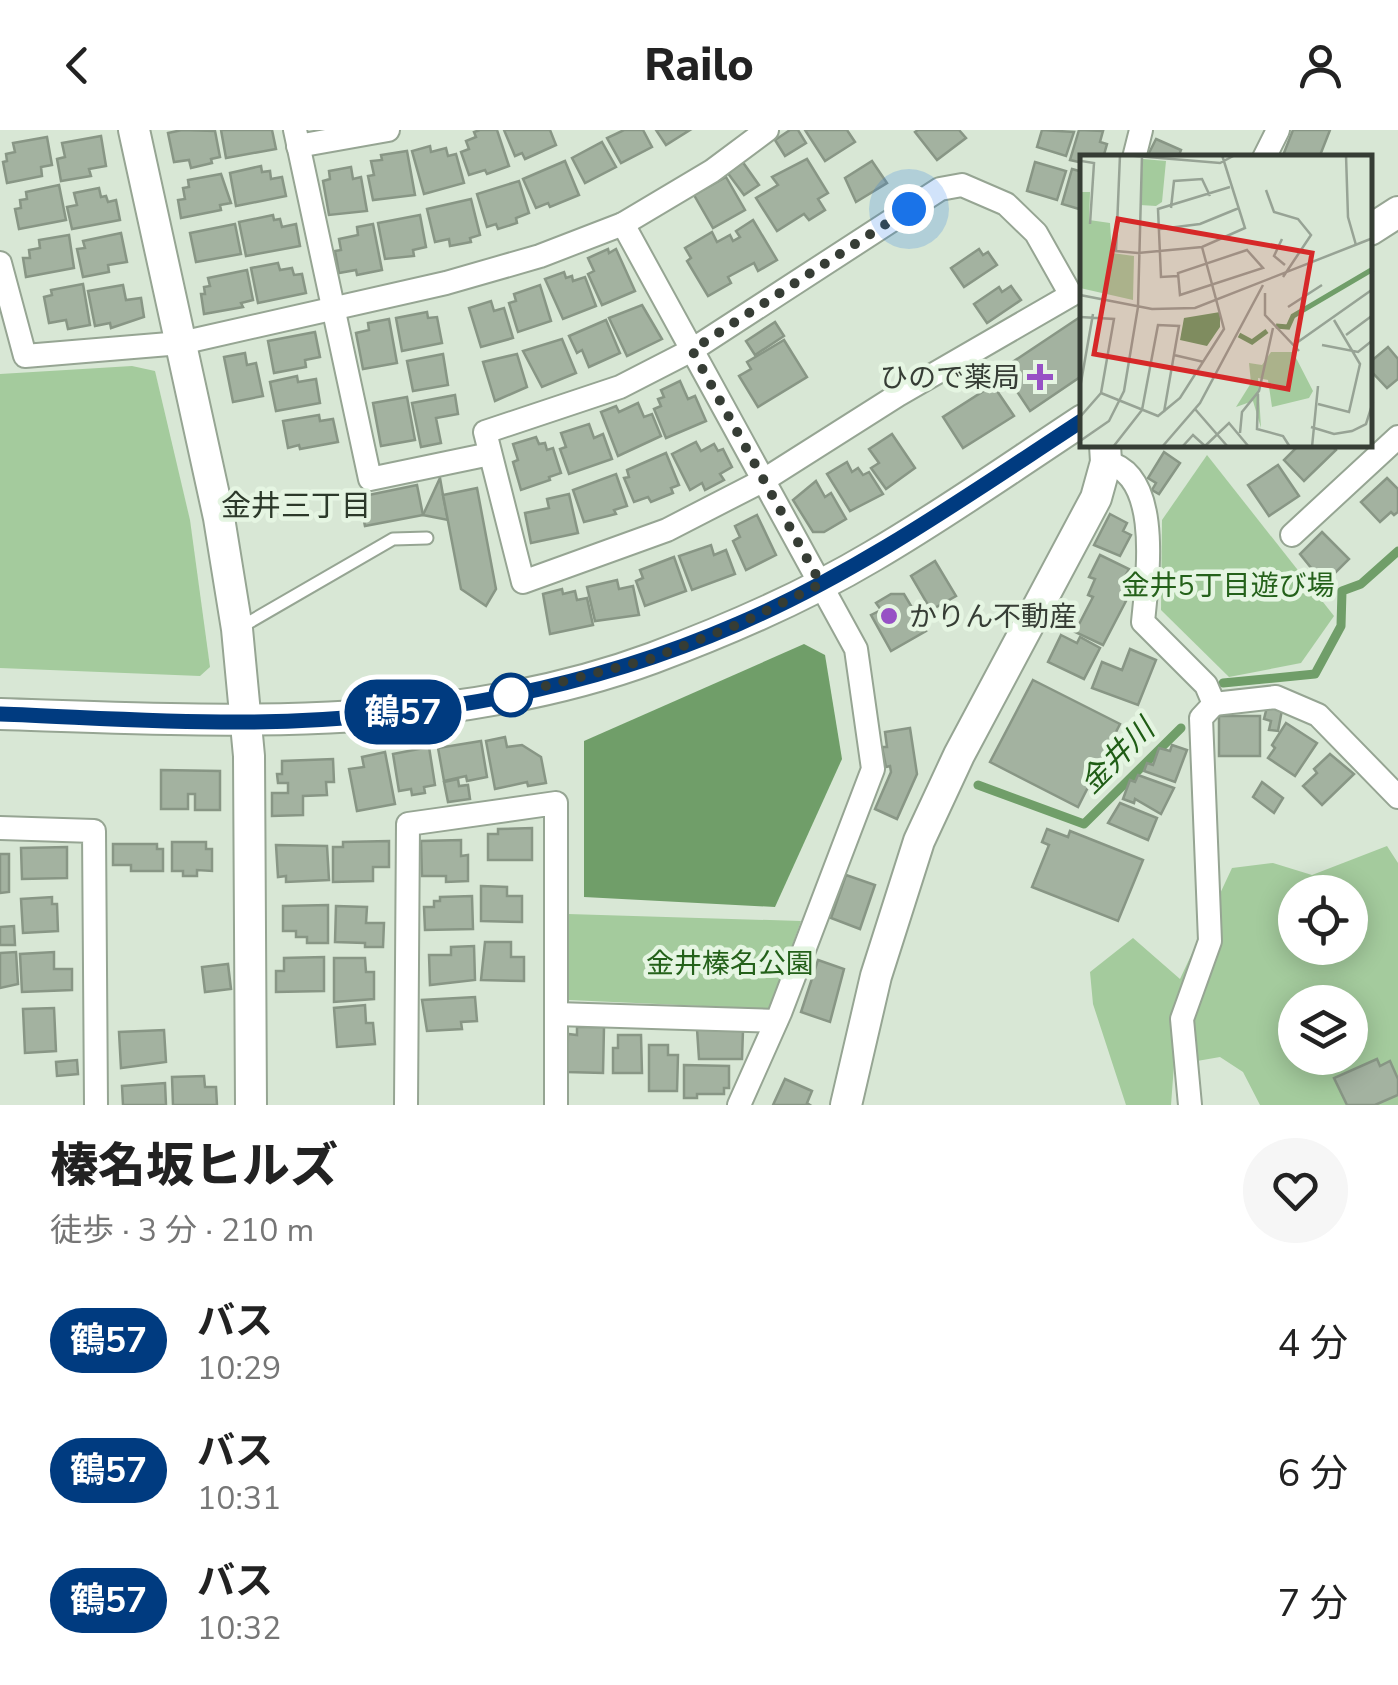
<!DOCTYPE html>
<html lang="ja">
<meta charset="utf-8">
<style>
body{margin:0;font-family:"Nunito Sans","Noto Sans JP",sans-serif;background:#f6f6f6;color:#222;height:100vh;display:flex;flex-direction:column;font-size:38px;white-space:nowrap}
*{box-sizing:border-box;margin:0}
p{font-size:32px;color:#767676}
.icon{flex:none;width:55px;height:55px;fill:none;stroke:currentColor;stroke-width:2;stroke-linecap:round;stroke-linejoin:round}
.map{position:relative;height:975px;overflow:hidden}
.side{display:flex;flex-direction:column;background:#fff;flex:1}
.side>*{flex:none}
.badge{padding:0 20px;border-radius:32px;font-size:35px;line-height:65px}
.buttons{position:absolute;left:1278px;top:745px;display:grid;gap:20px}
.buttons a{display:grid;place-items:center;width:90px;height:90px;border-radius:50%;background:#fff;box-shadow:0 5px 25px #0003;font-size:50px}
.you{position:absolute;width:50px;height:50px;margin:-25px;border:8px solid #fff;border-radius:50%;background:#1a73e8;box-shadow:0 0 0 15px #1a73e833}
.map>.badge{position:absolute;translate:-50% -50%;box-shadow:0 0 0 5px #fff}
.round{display:grid;place-items:center;flex:none;width:105px;height:105px;border-radius:52px;background:#f6f6f6}
.head{display:flex;align-items:center;justify-content:space-between;height:170px;padding:0 50px}
h1{font-size:48px;font-weight:800;line-height:75px}
ul{padding:0;list-style:none}
li{display:flex;align-items:center;gap:30px;height:130px;padding:0 50px}
li div{flex:1}
li b{display:block;font-size:38px}
li em{font-style:normal}
li .badge{min-width:110px;font-weight:700;text-align:center}
header{display:flex;justify-content:space-between;align-items:center;height:130px;padding:0 50px;background:#fff;font-size:45px;font-weight:800}
.map>svg:first-child{display:block}
.green{fill:#a4cb9d;fill-rule:evenodd}
.water{fill:#709e69}
.lines{fill:none;stroke-linecap:round;stroke-linejoin:round}
.stream{stroke:#709e69;stroke-width:9}
.building{fill:#a3b2a0;stroke:#889685;stroke-width:2.5}
.service-casing{stroke:#96a593;stroke-width:15}
.minor-casing{stroke:#96a593;stroke-width:26}
.tertiary-casing{stroke:#96a593;stroke-width:34}
.service{stroke:#fff;stroke-width:11}
.minor{stroke:#fff;stroke-width:22}
.tertiary{stroke:#fff;stroke-width:30}
.line-casing{stroke:#fff;stroke-width:22}
.line{stroke:#003b80;stroke-width:15}
.walk{stroke:#363d35;stroke-width:10;stroke-dasharray:0 18}
.poi-dot{fill:#9751c5;stroke:#e5f5e2;stroke-width:4}
.stop-dot{fill:#fff;stroke:#003b80;stroke-width:5}
.labels{text-anchor:middle;stroke-width:9;stroke-linejoin:round;paint-order:stroke}
.poi-label{font-size:28px;fill:#363d35;stroke:#e5f5e2;text-anchor:end}
.park-label{font-size:28px;fill:#24611a;stroke:#e5f5e2}
.neighbourhood-label{font-size:30px;fill:#2c392a;stroke:#e5f5e2}
.water-label{font-size:30px;font-style:italic;fill:#1f5d15;stroke:#e5f5e2}
.inset-river{fill:none;stroke:#709e69;stroke-width:5}
.inset-road{fill:none;stroke:#97a395;stroke-width:2.5}
.view{fill:#d62828;fill-opacity:0.15;stroke:#d62828;stroke-width:5}
.inset-edge{fill:none;stroke:#363d35;stroke-width:5}
</style>
<header><svg class="icon" aria-label="back" viewBox="0 0 24 24"><path d="M15 5l-7 7 7 7"/></svg>Railo<svg class="icon" aria-label="person" viewBox="0 0 24 24"><circle cx="12" cy="8" r="4"/><path d="M4 21q1-7 8-7t8 7"/></svg></header>
<div class="map">
<svg width="1398" height="975" viewBox="0 0 1398 975">
<rect width="100%" height="100%" fill="#d8e7d5"/>
<g class="green">
<path d="M132,236L155,241L190,390L210,537L200,546L0,538V244Z"/>
<path d="M1207,325L1334,486L1301,533L1229,547L1161,480L1162,390Z"/>
<path d="M1387,716L1398,733V975H1260L1243,942L1220,927L1174,935L1171,975H1126L1093,874L1090,842L1133,808L1180,849L1232,738L1273,733L1312,745ZM1295,762H1350V818H1295ZM1295,872H1350V928H1295Z"/>
<path d="M568,784L801,791L770,879L569,870Z"/>
</g>
<path class="water" d="M804,514L825,525L842,629L775,777L584,767V611Z"/>
<g class="lines">
<g class="stream">
<path d="M1223,553L1315,544L1341,496L1342,461L1361,454L1398,421"/>
<path d="M978,655L1084,694L1181,598"/>
</g>
</g>
<g class="building">
<path d="M182,0L215,1L220,27L211,29L212,33L191,38L189,30L174,32L168,3Z"/>
<path d="M221,0H272L276,19L226,28Z"/>
<path d="M480,0H497L509,36L487,44L485,40L469,45L461,22L469,19L466,11L476,7L474,2Z"/>
<path d="M504,0H550L556,15L525,29L522,23L515,26Z"/>
<path d="M624,0H643L652,17L621,33L607,8Z"/>
<path d="M656,0H690L666,15Z"/>
<path d="M790,0H798L806,13L785,26L775,10Z"/>
<path d="M805,0H847L855,12L825,31Z"/>
<path d="M918,0H959L966,8L937,30L915,2Z"/>
<path d="M1042,0L1074,2L1066,26L1037,17Z"/>
<path d="M1079,0L1103,1L1100,12L1107,14L1103,28H1083V33L1070,30Z"/>
<path d="M1293,0H1330L1319,28H1282Z"/>
<path d="M101,6L106,36L89,39L91,46L61,51L57,29L65,27L62,13Z"/>
<path d="M47,7L52,35L41,37L42,46L7,53L3,32L7,31L6,24L15,22L13,13Z"/>
<path d="M1156,9L1181,20L1178,28L1147,27Z"/>
<path d="M602,12L616,37L585,53L572,28Z"/>
<path d="M430,16L431,22L446,18L448,26L456,24L464,53L424,64L412,21Z"/>
<path d="M407,21L415,65L373,70L368,46L374,45L371,31L382,30L381,25Z"/>
<path d="M807,29L828,63L818,69L825,80L809,90L804,84L777,101L756,68L778,55L772,47Z"/>
<path d="M565,31L579,65L550,77L548,73L536,78L523,49Z"/>
<path d="M742,31L759,55L744,65L727,42Z"/>
<path d="M872,31L887,53L856,72L845,48Z"/>
<path d="M1035,32L1066,41L1057,70L1027,61Z"/>
<path d="M261,36L262,42L270,41L271,49L282,47L286,66L236,76L230,43Z"/>
<path d="M351,37L353,49L361,47L367,81L329,85L323,51L330,49L329,41Z"/>
<path d="M1072,39L1083,42V72L1079,79L1062,74Z"/>
<path d="M221,44L231,73L220,75L221,80L181,88L178,70L185,69L183,58L189,57L188,50Z"/>
<path d="M726,47L745,80L713,98L694,65Z"/>
<path d="M519,51L529,83L516,88L517,93L498,99L496,94L487,97L477,64Z"/>
<path d="M59,55L66,90L19,99L15,79L21,78L20,70L27,69L26,62Z"/>
<path d="M99,58L101,67L106,66L108,72L116,70L120,90L72,99L67,77L77,75L74,63Z"/>
<path d="M471,69L480,105L470,108L471,112L450,116L449,109L435,112L427,79Z"/>
<path d="M273,85L274,90L280,89L282,97L296,94L300,116L246,126L239,92Z"/>
<path d="M420,85L426,117L413,120L414,126L385,129L378,93Z"/>
<path d="M753,90L777,130L758,141L754,133L728,147L731,153L708,166L687,131L691,128L685,118L712,102L717,112L730,105L733,111L740,107L736,101Z"/>
<path d="M235,94L241,124L196,132L190,103Z"/>
<path d="M373,94L382,140L357,145L356,140L339,143L335,121L341,120L339,109L358,105L357,97Z"/>
<path d="M121,103L127,132L108,135L109,142L83,147L77,119L85,118L83,111Z"/>
<path d="M69,105L74,138L26,147L23,128H30L29,120L40,118L39,110Z"/>
<path d="M608,119L609,123L616,119L635,161L602,175L588,144L594,141L588,128Z"/>
<path d="M979,119L983,125L988,122L997,135L964,157L951,138Z"/>
<path d="M278,133L280,140L292,138L294,145L302,144L306,163L258,173L251,138Z"/>
<path d="M247,140L253,170L241,173L243,177L204,184L201,164H205L204,157L210,156L208,148Z"/>
<path d="M564,142L566,148L572,146L573,151L585,147L596,176L563,189L545,149Z"/>
<path d="M83,154L90,195L68,199L66,190L49,193L44,167L52,165L51,160Z"/>
<path d="M123,155L126,170L141,168L144,187L111,198L110,193L95,196L88,161Z"/>
<path d="M540,155L551,191L518,202L509,173L516,171L514,164Z"/>
<path d="M1011,156L1021,170L987,193L974,174L999,157L1002,162Z"/>
<path d="M491,171L494,181L504,178L513,208L481,217L469,178Z"/>
<path d="M642,175L662,209L627,226L609,188Z"/>
<path d="M427,182L428,188L437,187L442,213L402,221L396,188Z"/>
<path d="M1083,185V245L1030,281L1002,239Z"/>
<path d="M389,189L397,233L363,239L356,203L369,200L368,193Z"/>
<path d="M606,190L620,223L589,237L582,220L577,223L569,206Z"/>
<path d="M775,192L784,206L755,225L746,211Z"/>
<path d="M315,202L320,227L305,230L306,237L274,243L268,211Z"/>
<path d="M562,209L576,243L542,257L523,221Z"/>
<path d="M784,210L807,247L758,277L739,246L751,239L747,232Z"/>
<path d="M1388,217L1398,229V249L1387,258L1370,240V232Z"/>
<path d="M245,223L247,235L256,233L263,266L233,272L224,227Z"/>
<path d="M443,224L448,255L413,261L407,231Z"/>
<path d="M517,224L527,257L495,271L483,232Z"/>
<path d="M297,246L298,252L316,249L320,273L276,281L270,252Z"/>
<path d="M680,251L688,269L695,266L706,291L666,308L654,279L661,276L658,269L664,267L661,260Z"/>
<path d="M993,255L1014,286L963,318L943,287Z"/>
<path d="M455,265L458,284L436,288L441,313L421,317L412,273Z"/>
<path d="M407,267L415,310L381,316L373,273Z"/>
<path d="M638,273L644,287L652,284L661,306L618,326L601,282L616,276L619,282Z"/>
<path d="M319,285L320,291L333,289L338,312L300,319L299,315L288,318L283,291Z"/>
<path d="M589,294L594,308L603,304L612,329L569,344L560,319L566,317L561,303Z"/>
<path d="M892,304L915,338L886,359L871,338L879,333L869,319Z"/>
<path d="M536,307L539,314L545,313L547,320L553,318L561,343L549,347L550,350L521,360L513,332L518,330L513,314Z"/>
<path d="M696,312L701,321L714,314L718,321L723,319L732,337L720,344L724,350L705,360L702,353L690,360L672,324Z"/>
<path d="M1299,315H1331L1336,320L1304,351L1284,330Z"/>
<path d="M1164,322L1180,333L1159,364L1152,360L1156,353L1148,348Z"/>
<path d="M666,323L679,355L671,358L673,363L651,372L648,367L634,372L624,348L629,347L627,340Z"/>
<path d="M847,332L852,342L858,338L863,345L869,342L883,364L850,381L827,344Z"/>
<path d="M1278,335L1299,366L1269,386L1248,355Z"/>
<path d="M616,344L627,376L614,380L616,384L584,392L573,360Z"/>
<path d="M440,348L443,365L448,390L423,385Z"/>
<path d="M1387,348L1398,359V382L1394,385L1391,382L1380,392L1361,372Z"/>
<path d="M816,351L825,367L831,363L846,389L824,402H813L793,370Z"/>
<path d="M417,355L423,385L365,396L359,367Z"/>
<path d="M477,358L496,459L486,476L461,459L443,365Z"/>
<path d="M569,364L578,403L531,413L525,383L549,378L547,369Z"/>
<path d="M1110,384L1127,393L1123,401L1131,405L1120,426L1094,415Z"/>
<path d="M757,385L776,425L746,440L733,411L740,407L735,396Z"/>
<path d="M1322,402L1349,429L1324,454L1300,424Z"/>
<path d="M711,415L714,425L726,420L735,444L692,460L679,426Z"/>
<path d="M1100,425L1129,439L1121,454L1128,458L1123,469L1126,471L1103,515L1075,502L1093,467L1088,465L1095,449L1089,447Z"/>
<path d="M674,427L686,461L645,476L636,451L643,448L640,440Z"/>
<path d="M935,431L956,466L931,480L911,446Z"/>
<path d="M617,450L619,459L633,456L639,485L595,491L587,457Z"/>
<path d="M562,459L563,464L575,461L577,470L587,468L593,495L550,504L543,464Z"/>
<path d="M891,464H904L926,501L891,521L871,485L881,480L876,473Z"/>
<path d="M1061,505L1077,513L1080,507L1100,518L1084,549L1048,532Z"/>
<path d="M1130,519L1156,530L1138,575L1092,558L1102,532L1122,540Z"/>
<path d="M1033,550L1120,594L1078,677L990,632Z"/>
<path d="M1267,577L1282,580L1278,601L1269,600L1271,591L1264,589Z"/>
<rect x="1219" y="586" width="41" height="40"/>
<path d="M1286,593L1317,613L1295,646L1268,628L1275,618L1272,615Z"/>
<path d="M910,598L917,644L897,689L875,679L891,642L890,636L886,637L882,617H887L885,602Z"/>
<path d="M505,607L507,617L522,615L541,627L546,653L528,656L527,652L495,659L486,611Z"/>
<path d="M481,611L487,647L467,651L466,646L444,651L438,618Z"/>
<path d="M1172,615L1187,620L1175,652L1144,641L1147,633L1153,635L1159,618L1170,621Z"/>
<path d="M429,617L435,655L424,657L425,663L412,665L411,659L399,661L393,624Z"/>
<path d="M385,622L395,674L357,681L349,639L364,637L362,627Z"/>
<path d="M1330,624L1354,644L1322,675L1303,656L1317,643L1314,639Z"/>
<path d="M333,629L334,652H326L327,665L303,666V685L272,686V663H288V653H278L277,644H282V631Z"/>
<path d="M161,640L220,641V680H195V664H188V679H161Z"/>
<path d="M1138,645L1174,658L1161,684L1135,669L1134,673L1123,669L1130,650L1135,652Z"/>
<path d="M458,649L459,656L468,655L470,669L448,672L444,652Z"/>
<path d="M1262,652L1283,668L1274,683L1253,667Z"/>
<path d="M1120,673L1157,688L1148,710L1108,693Z"/>
<path d="M532,698V730H488V704H498V699Z"/>
<path d="M1047,699L1068,707L1070,701L1143,730L1118,791L1032,757L1049,715L1042,712Z"/>
<path d="M461,710V726L468,725V751L446,752V746H422L421,711Z"/>
<path d="M389,711V737H373V751L333,752V717H343V712Z"/>
<path d="M172,712H206V719H212V741L197,740V746H183V741H172Z"/>
<path d="M113,714H157V719H163V741H131V735H113Z"/>
<path d="M276,715L327,716L329,750L286,752V746L278,747Z"/>
<path d="M67,717V748L22,749L21,718Z"/>
<path d="M0,724H9V762L0,763Z"/>
<path d="M846,745L875,755L860,799L831,788Z"/>
<path d="M481,756L507,757V766H522V792L481,791Z"/>
<path d="M472,766L473,799L425,800L424,777H434V771H440V767Z"/>
<path d="M52,767V774H57L58,801L23,803L21,769Z"/>
<path d="M328,775V813H307V807H296V801H283V776Z"/>
<path d="M336,776L367,777L366,793H384L383,817H365V813L335,812Z"/>
<path d="M14,796L15,815H0V797Z"/>
<path d="M485,812H511V827H524V851L481,850Z"/>
<path d="M474,816L475,850L430,855L429,825H451V817Z"/>
<path d="M16,822L18,854L0,858V823Z"/>
<path d="M54,822V839H72V860L22,862L20,824Z"/>
<path d="M324,827V861L276,862V841H284V828Z"/>
<path d="M334,828H365L366,842H374V869L334,872Z"/>
<path d="M818,830L844,839L830,892L801,882Z"/>
<path d="M228,834L231,859L205,862L202,837Z"/>
<path d="M475,867L477,891L461,892L462,899L427,901L422,870Z"/>
<path d="M365,875L366,893H373L375,914L337,917L334,878Z"/>
<path d="M54,878L56,921L25,923L23,879Z"/>
<path d="M577,897H604L603,943L567,942L568,904L577,905Z"/>
<path d="M697,899L743,900L742,929H699Z"/>
<path d="M164,900L166,932L121,938L119,902Z"/>
<path d="M618,905H641L642,943H613V918H618Z"/>
<path d="M649,915H668V925H678L677,961H649Z"/>
<path d="M1377,929L1380,936L1390,931L1398,949V965L1375,975H1347L1334,948Z"/>
<path d="M77,930L78,944L57,946L56,932Z"/>
<path d="M684,935L729,936V958H724V964H697V968H684Z"/>
<path d="M204,946L205,957H216L217,975H173L172,947Z"/>
<path d="M785,949L812,961L807,973L810,975H773Z"/>
<path d="M165,953L166,975H123L122,956Z"/>
</g>
<g class="lines">
<defs>
<path id="service" d="M241,497L393,409L427,408"/>
<g id="minor">
<path d="M295,0L370,349L490,324"/>
<path d="M298,16L388,0"/>
<path d="M1134,28L1141,0"/>
<path d="M1264,28L1278,0"/>
<path d="M962,55L1006,74L1036,103L1071,165L898,265L764,350L667,400L523,452L485,302L620,257L692,220L940,59Z"/>
<path d="M623,94L856,519L873,639L780,883L739,975"/>
<path d="M0,133L25,226L181,213L446,153L540,126L623,94L712,41L767,0"/>
<path d="M1106,332C1163,345 1147,449 1143,492L1206,555L1214,574L1276,567L1318,585L1398,667"/>
<path d="M1292,405L1398,307"/>
<path d="M0,698L94,701L96,975"/>
<path d="M556,884L776,891"/>
<path d="M406,975L408,694L556,673V975"/>
<path d="M1190,975L1182,889L1210,811L1201,588L1214,574"/>
</g>
<g id="tertiary">
<path d="M134,0L219,388L237,499L249,626L251,975"/>
<path d="M1370,100L1398,82"/>
<path d="M0,584C218,591 444,605 653,528C728,500 804,467 873,426C945,384 1013,336 1083,290"/>
<path d="M846,975L876,846L919,711L959,625L1096,368L1106,332L1105,315"/>
</g>
</defs>
<use href="#service" class="service-casing"/>
<use href="#minor" class="minor-casing"/>
<use href="#tertiary" class="tertiary-casing"/>
<use href="#service" class="service"/>
<use href="#minor" class="minor"/>
<use href="#tertiary" class="tertiary"/>
</g>
<g class="lines">
<defs>
<path id="line" d="M0,584C83,587 167,593 250,592C417,590 584,561 738,494C861,441 971,363 1083,290"/>
</defs>
<use href="#line" class="line-casing"/>
<use href="#line" class="line"/>
<path class="walk" d="M511,565L650,529L739,494L821,454L692,220L909,79"/>
</g>
<g class="poi-dot">
<path d="M1035 232h10v10h10v10h-10v10h-10v-10h-10v-10h10z"/>
<circle cx="889" cy="486" r="10"/>
</g>
<circle class="stop-dot" cx="511" cy="565" r="20"/>
<g class="labels">
<g class="poi-label">
<text x="1020" y="257">ひので薬局</text>
<text x="909" y="496" text-anchor="start">かりん不動産</text>
</g>
<g class="park-label">
<text x="1228" y="465">金井5丁目遊び場</text>
<text x="730" y="843">金井榛名公園</text>
</g>
<g class="neighbourhood-label">
<text x="296" y="386">金井三丁目</text>
</g>
<g class="water-label">
<text transform="translate(1117 626) rotate(-45)" y="10">金井川</text>
</g>
</g>
<g transform="translate(1080 25)">
<rect width="292" height="292" fill="#d8e7d5"/>
<path d="M63,4L86,6L82,47L76,51L60,50ZM0,37H10L9,65L30,68L32,98L54,101L53,145L0,133ZM191,197H213L233,236L229,243L192,252L188,225L178,223L181,273L173,246L156,252L171,228L169,208L182,210Z" fill="#a4cb9d"/>
<path d="M140,157V172L127,191L100,185L104,163Z" fill="#709e69"/>
<path class="inset-river" d="M196,171L208,172L213,161L293,114M159,180L172,187L187,176"/>
<path class="inset-road" d="M1,0V6L14,8L10,69M40,0L36,96L58,98L122,92L165,73L142,0M44,0L140,8L155,0M266,0L268,62L276,90M186,35L194,57L218,64L231,80L203,122M91,53L94,26L122,24L130,41M80,74L120,69L159,53M202,84L194,101L205,110M167,95L183,113L100,140L98,118ZM98,121L81,122L78,54L150,32M185,138V160L219,196M0,140L72,154L115,153L293,83M208,152L242,130M0,162L34,164L21,238L0,262M266,180L293,160M215,189L293,134M242,190L278,197L293,185M94,200L124,207M0,233L13,159M21,238L78,261L100,243L144,174L122,92M178,239L177,274L203,281L210,292M238,249L269,257L280,209L254,165M115,254L148,292M231,272L254,279L272,276L286,269L293,247M160,278L162,257L179,236L193,173M0,286L29,266L44,236L58,152L62,0M33,292L62,255L78,170L99,171L84,257M82,292L120,248L183,130M102,292L113,280L125,291M124,292L149,268L169,292M232,292L238,231"/>
<path class="view" d="M38,64L232,98L208,234L14,199Z"/>
<rect width="292" height="292" class="inset-edge"/>
</g>
</svg>
<div class="buttons">
<a><svg class="icon" aria-label="locate" viewBox="0 0 24 24"><circle cx="12" cy="12" r="6"/><path d="M12 2v4M12 18v4M2 12h4M18 12h4"/></svg></a>
<a><svg class="icon" aria-label="layers" viewBox="0 0 24 24"><path d="M12 4l9 5-9 5-9-5zM3 14l9 5 9-5"/></svg></a>
</div>
<div class="you" style="left:909px;top:79px"></div>
<b class="badge" style="left:403px;top:582px;background:#003b80;color:#fff">鶴57</b>
</div>
<section class="side">
<div class="head"><div><h1>榛名坂ヒルズ</h1><p>徒歩 · 3 分 · 210 m</p></div><a class="round"><svg class="icon" aria-label="heart" viewBox="0 0 24 24"><path d="M12 20l-8-8c-3-5 5-10 8-4 3-6 11-1 8 4z"/></svg></a></div>
<ul>
<li><span class="badge" style="background:#003b80;color:#fff">鶴57</span><div><b>バス</b><p>10:29</p></div><em>4 分</em></li>
<li><span class="badge" style="background:#003b80;color:#fff">鶴57</span><div><b>バス</b><p>10:31</p></div><em>6 分</em></li>
<li><span class="badge" style="background:#003b80;color:#fff">鶴57</span><div><b>バス</b><p>10:32</p></div><em>7 分</em></li>
</ul>
</section>
